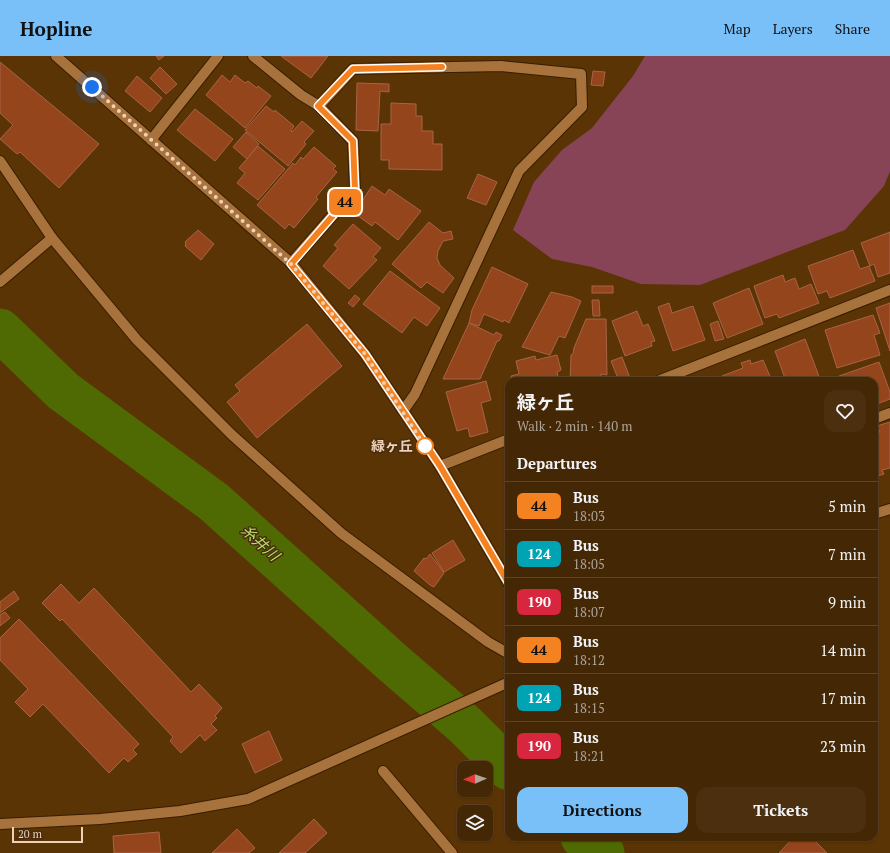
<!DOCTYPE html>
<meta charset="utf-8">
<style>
body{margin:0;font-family:"PT Serif","Noto Sans JP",serif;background:#4b2f0e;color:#f1f3f6;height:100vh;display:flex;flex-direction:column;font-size:15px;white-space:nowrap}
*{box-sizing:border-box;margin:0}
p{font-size:13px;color:#afa59a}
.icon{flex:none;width:22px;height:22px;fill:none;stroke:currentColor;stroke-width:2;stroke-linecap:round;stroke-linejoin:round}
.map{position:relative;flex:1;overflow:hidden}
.details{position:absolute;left:505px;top:321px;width:373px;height:464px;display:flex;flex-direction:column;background:#442704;border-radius:12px;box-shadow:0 1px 3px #0004,0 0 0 1px #5c4426}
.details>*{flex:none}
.badge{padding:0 8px;border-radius:6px;font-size:14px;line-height:26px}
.needle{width:26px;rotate:268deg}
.tools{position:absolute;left:457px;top:705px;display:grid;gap:8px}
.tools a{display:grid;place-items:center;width:36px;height:36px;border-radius:8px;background:#442704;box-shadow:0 1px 3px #0004,0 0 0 1px #5c4426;font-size:20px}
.scale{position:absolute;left:12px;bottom:10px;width:71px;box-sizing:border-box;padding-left:4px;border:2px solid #eed1b6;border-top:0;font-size:11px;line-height:14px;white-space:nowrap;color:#eed1b6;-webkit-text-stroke:3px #482d0f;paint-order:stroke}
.you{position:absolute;width:20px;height:20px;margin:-10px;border:3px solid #fff;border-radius:50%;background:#1a73e8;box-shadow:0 0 0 6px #1a73e833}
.map>.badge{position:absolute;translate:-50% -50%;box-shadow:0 0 0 2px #fff}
h2{padding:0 12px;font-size:15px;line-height:36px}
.round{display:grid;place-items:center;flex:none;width:42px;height:42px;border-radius:12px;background:#4b2f0e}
.head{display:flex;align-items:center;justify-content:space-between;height:68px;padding:0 12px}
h1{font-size:19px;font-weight:700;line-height:30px}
.action{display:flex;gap:8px;margin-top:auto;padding:8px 12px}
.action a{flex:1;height:46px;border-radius:12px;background:#79bff8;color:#111;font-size:16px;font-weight:700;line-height:46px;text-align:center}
.action a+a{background:#4b2f0e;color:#f1f3f6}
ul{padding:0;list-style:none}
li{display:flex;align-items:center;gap:12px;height:48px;padding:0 12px;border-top:1px solid #5c4426}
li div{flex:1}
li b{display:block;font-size:15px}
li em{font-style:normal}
li .badge{min-width:44px;font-weight:700;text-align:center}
header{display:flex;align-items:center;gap:24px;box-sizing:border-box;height:56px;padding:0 20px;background:#79bff8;color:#111}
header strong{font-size:19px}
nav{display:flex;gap:22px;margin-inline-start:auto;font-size:14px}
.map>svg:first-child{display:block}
.green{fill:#874456}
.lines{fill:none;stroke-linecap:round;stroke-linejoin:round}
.river{stroke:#506a03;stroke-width:43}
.building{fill:#95451c;stroke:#a76445}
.minor-casing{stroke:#381e00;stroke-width:12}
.minor{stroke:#a7723b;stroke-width:10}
.line-casing{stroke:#fff;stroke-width:9}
.line{stroke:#f58220;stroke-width:6}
.walk{stroke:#eed1b6;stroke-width:4;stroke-dasharray:0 7.2}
.stop-dot{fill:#fff;stroke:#f58220;stroke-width:2}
.labels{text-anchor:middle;stroke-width:3;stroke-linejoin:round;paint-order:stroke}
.stop-label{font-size:14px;font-weight:bold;fill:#eed1b6;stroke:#482d0f;text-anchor:end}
.water-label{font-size:15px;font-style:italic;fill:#b8de6a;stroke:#482d0f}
</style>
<header>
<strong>Hopline</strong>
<nav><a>Map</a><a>Layers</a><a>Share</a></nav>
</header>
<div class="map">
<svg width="890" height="797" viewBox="0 0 890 797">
<rect width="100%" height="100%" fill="#5a3405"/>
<path class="green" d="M645,0H890V115L884,130L845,174L700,229L641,228L592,211L552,203L513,174L534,126L562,94L592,72L633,20Z"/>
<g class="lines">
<g class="river">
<path d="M0,274L63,335L214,446L392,606L465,669L509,713"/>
<path d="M582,781L603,797"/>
</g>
</g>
<g class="building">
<path d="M156,0H164L159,4Z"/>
<path d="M281,0H328L311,22Z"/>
<path d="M0,6L99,88L59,132L20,96L17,98L0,83L13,69L0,57Z"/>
<path d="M160,11L177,28L166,38L150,22Z"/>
<path d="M593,15L605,16L603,30L591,29Z"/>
<path d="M222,19L230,26L235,19L245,27L248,25L257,32L258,30L271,40L245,72L206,39Z"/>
<path d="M137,20L162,42L150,56L125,35Z"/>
<path d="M357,27L389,28V36L380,35L378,75L356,74Z"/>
<path d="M391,47L416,48V60H422V75H433V88H442V114L389,113V104H381V68H391Z"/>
<path d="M266,50L274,56L275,54L294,70L291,75L292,76L302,65L314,75L304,86L306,88L288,110L245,74Z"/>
<path d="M195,53L233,83L215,105L177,74Z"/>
<path d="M246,76L259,88L247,103L233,91Z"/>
<path d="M258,90L285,113L258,144L237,127L245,117L239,112Z"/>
<path d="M314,91L336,110L333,113L337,116L316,141L318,143L294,172L289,168L285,173L257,149L293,107L295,109L301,101L303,103Z"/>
<path d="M478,118L497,126L486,149L467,142Z"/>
<path d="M372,130L385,139L389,133L421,155L398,184L375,166L372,170L354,157Z"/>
<path d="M429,166L443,177L451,175L453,183L443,185L438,195L437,202L440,209L454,222L443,237L427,226L421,232L392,208Z"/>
<path d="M353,168L381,192L373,201L377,204L349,233L323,210L338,192L334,189Z"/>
<path d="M198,174L214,188L201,204L185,190L186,187L185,186Z"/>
<path d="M890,176V217L878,221L874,208L870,210L861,187Z"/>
<path d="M853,194L860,213L869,210L875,225L830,242L827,235L818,238L808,210Z"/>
<path d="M492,211L528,228L509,267L504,264L503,266L484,258L479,270L469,267L472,254Z"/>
<path d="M390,215L440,252L427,270L414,261L402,277L363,248Z"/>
<path d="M783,219L785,226L795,222L799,233L811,228L819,247L779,262L777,258L765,262L754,230Z"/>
<rect x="592" y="230" width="21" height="7"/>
<path d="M749,232L763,268L727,282L713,247Z"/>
<path d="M551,236L572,241L581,245L565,282L559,280L550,299L522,291Z"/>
<path d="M355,239L360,243L353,251L348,247Z"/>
<path d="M592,244H599L600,260H593Z"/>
<path d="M669,247L672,257L693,250L705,284L673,295L658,251Z"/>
<path d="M890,247V295L876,252Z"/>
<path d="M637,255L643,270L648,268L655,285L651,286L652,290L625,300L612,265Z"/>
<path d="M873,259L880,277L874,279L880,299L837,312L825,274Z"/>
<path d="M586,263H606L607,319L601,318V325H570L571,299L573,298L574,292Z"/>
<path d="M718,265L724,283L715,285L710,268Z"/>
<path d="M469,267L494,279L496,276L502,279L499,285H497L480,323H443Z"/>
<path d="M307,268L342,310L257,382L227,346L240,335L235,329Z"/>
<path d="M805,283L820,323L814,325H786L775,295Z"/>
<path d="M557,299L561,314L557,316L559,325H512L511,320L519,318L516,305L535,300L536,304Z"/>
<path d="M622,301L630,322L619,325L611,305Z"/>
<path d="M750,304L751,308L763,304L772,325H724L722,320L743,312L741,307Z"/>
<path d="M879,306L890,336V343L874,349V325H840L839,320Z"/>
<path d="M486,325L491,344L481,347L488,376L470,381L468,372L457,375L446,336Z"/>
<path d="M890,366V412L882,414L884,418L874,421V378L880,376L877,370Z"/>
<path d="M453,484L465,504L444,516L432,497Z"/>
<path d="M430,498L444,517L434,531L430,529L414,515L424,502L426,503Z"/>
<path d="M61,528L79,547L94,532L191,636L199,628L222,652L215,660L217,662L211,668L217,674L205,685L200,679L181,697L170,685L173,681L62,563L60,565L42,547Z"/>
<path d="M14,535L19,543L0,557V546Z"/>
<path d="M5,556L10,562L0,570V559Z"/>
<path d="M19,563L139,688L133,694L137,698L128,706L124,702L109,717L43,648L30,661L15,646L28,633L0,604V582Z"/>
<path d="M269,675L282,704L255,717L242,688Z"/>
<path d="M314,763L327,777L305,797H279Z"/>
<path d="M237,773L255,792L249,797H212Z"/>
<path d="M159,776L161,797H114L113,780Z"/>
<path d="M794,781H811L827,797H779Z"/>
</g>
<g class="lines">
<defs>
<g id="minor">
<path d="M56,0L291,207L365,298L440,410L509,528"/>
<path d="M253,0L301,39L319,50L353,85L355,134L291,207"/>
<path d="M319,50L353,13L501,10L581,18L582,51L519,115L415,338L403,355"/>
<path d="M151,84L218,0"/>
<path d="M0,105L52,182L137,284L232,379L341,477L488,586L509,598"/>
<path d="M0,226L52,182"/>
<path d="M658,325L890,234"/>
<path d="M874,363L890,357"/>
<path d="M440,410L509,383"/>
<path d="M874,458L890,453"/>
<path d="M383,715L452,797"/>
<path d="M0,768L100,763L180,755L248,743L509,626"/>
</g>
</defs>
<use href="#minor" class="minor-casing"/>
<use href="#minor" class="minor"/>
</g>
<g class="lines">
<defs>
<path id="line" d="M442,11L353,13L318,50L353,85L355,134L291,208L365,298L440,410L509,528"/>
</defs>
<use href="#line" class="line-casing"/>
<use href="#line" class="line"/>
<path class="walk" d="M92,31L291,208L365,298L425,390"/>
</g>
<circle class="stop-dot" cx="425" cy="390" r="8"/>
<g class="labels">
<g class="stop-label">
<text x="413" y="395">緑ヶ丘</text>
</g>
<g class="water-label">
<text transform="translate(260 487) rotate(42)" y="5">糸井川</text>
</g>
</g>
</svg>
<div class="tools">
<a><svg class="needle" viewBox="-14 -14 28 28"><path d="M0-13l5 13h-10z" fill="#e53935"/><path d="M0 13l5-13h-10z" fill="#afa59a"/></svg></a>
<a><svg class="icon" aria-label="layers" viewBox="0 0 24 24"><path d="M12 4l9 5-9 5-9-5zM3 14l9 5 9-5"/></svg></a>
</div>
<div class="scale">20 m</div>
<div class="you" style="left:92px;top:31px"></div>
<b class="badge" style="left:345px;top:146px;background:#f58220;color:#111">44</b>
<section class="details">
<div class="head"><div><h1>緑ヶ丘</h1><p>Walk · 2 min · 140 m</p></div><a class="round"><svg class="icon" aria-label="heart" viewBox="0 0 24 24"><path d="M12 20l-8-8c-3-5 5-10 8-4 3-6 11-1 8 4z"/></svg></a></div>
<h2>Departures</h2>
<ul>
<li><span class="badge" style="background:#f58220;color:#111">44</span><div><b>Bus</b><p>18:03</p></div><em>5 min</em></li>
<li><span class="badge" style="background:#00a3b4;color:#fff">124</span><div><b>Bus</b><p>18:05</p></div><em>7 min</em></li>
<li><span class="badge" style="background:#d7263d;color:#fff">190</span><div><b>Bus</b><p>18:07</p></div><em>9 min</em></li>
<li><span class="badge" style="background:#f58220;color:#111">44</span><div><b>Bus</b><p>18:12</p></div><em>14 min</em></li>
<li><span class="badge" style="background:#00a3b4;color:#fff">124</span><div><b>Bus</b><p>18:15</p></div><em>17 min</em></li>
<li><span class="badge" style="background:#d7263d;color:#fff">190</span><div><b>Bus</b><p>18:21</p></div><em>23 min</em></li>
</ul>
<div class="action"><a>Directions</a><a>Tickets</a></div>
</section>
</div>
